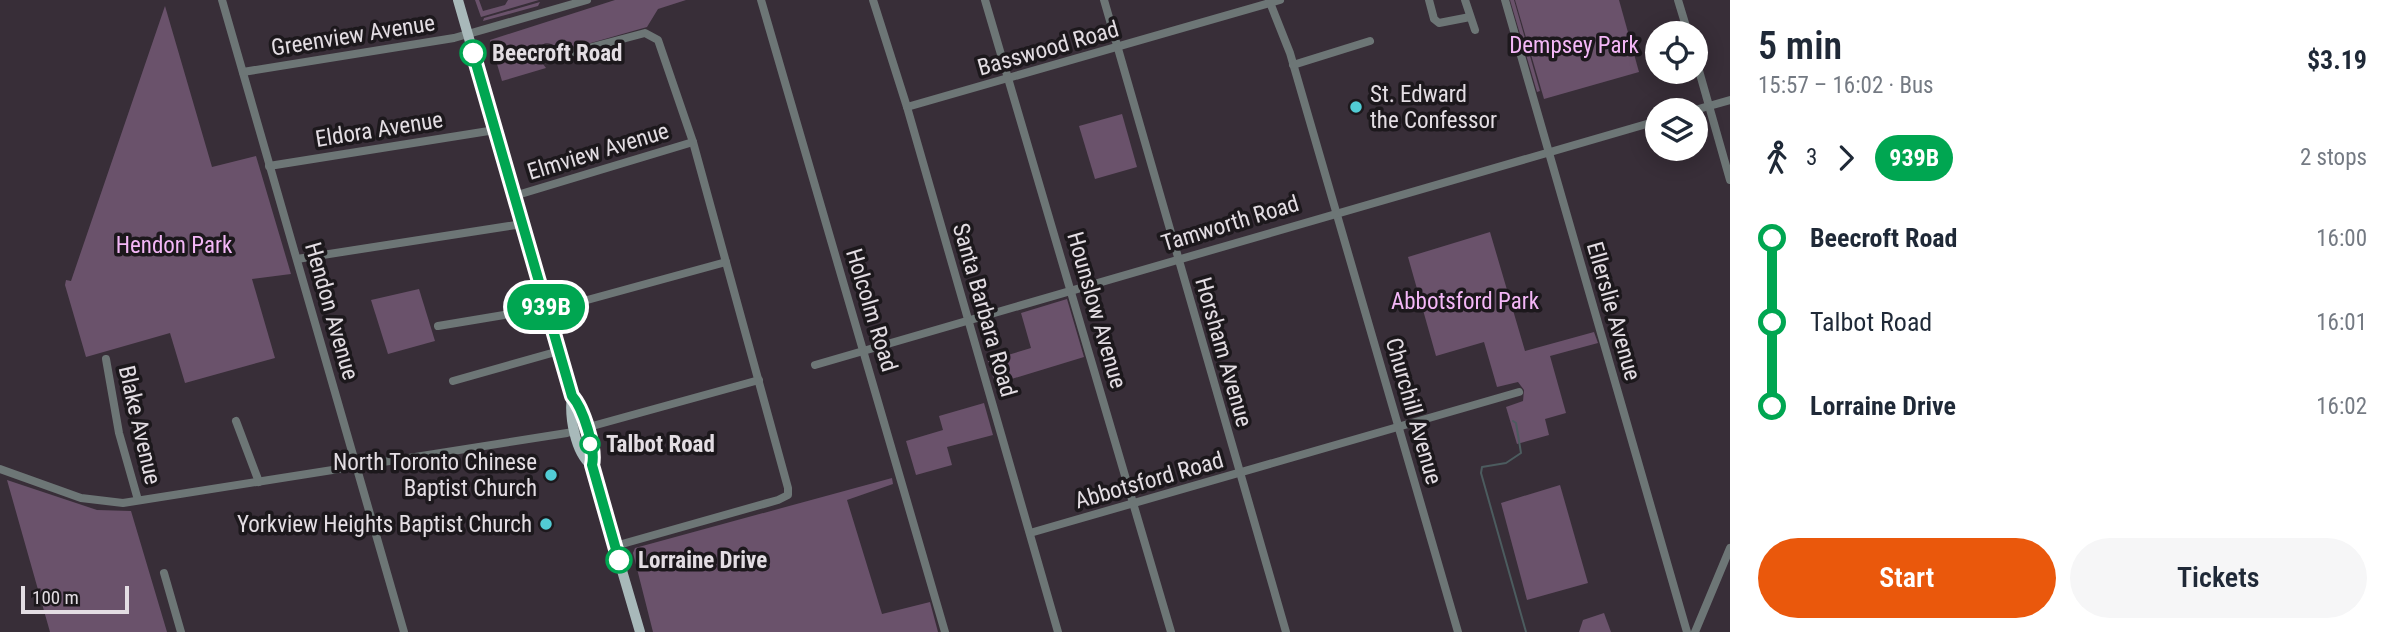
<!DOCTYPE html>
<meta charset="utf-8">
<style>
body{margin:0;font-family:"Roboto Condensed",sans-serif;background:#f6f6f7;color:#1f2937;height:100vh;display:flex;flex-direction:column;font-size:26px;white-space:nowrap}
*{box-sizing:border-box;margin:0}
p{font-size:23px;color:#747a83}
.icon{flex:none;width:38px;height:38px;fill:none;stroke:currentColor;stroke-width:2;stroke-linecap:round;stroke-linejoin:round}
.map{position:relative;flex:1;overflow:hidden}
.panel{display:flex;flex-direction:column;background:#fff;width:665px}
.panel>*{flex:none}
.badge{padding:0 14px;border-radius:23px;font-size:24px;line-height:46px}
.tools{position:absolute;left:1645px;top:21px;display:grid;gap:14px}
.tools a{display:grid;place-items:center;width:63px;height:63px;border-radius:50%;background:#fff;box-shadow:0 4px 18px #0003;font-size:35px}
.scale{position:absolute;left:21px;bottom:18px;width:108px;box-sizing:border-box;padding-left:7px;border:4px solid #e3dde3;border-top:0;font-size:19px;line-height:24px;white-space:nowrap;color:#e3dde3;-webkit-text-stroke:5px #1c181c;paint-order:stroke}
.map>.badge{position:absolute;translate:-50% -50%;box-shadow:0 0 0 4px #fff}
.legs{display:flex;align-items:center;gap:10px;height:77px;padding:0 28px;font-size:23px}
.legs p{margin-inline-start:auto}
.overview{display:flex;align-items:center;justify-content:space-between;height:119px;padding:0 28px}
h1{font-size:38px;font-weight:600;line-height:52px}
.primary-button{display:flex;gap:14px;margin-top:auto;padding:14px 28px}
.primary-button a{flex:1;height:80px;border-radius:42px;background:#ea580c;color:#fff;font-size:28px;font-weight:600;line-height:80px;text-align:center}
.primary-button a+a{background:#f6f6f7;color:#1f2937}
ul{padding:0 28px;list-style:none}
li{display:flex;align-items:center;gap:24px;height:84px;font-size:26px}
li i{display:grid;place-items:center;width:10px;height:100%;margin:0 9px;background:currentColor}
li i::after{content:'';width:18px;height:18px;margin:-9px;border:5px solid;border-radius:50%;background:#fff}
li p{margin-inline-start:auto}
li:first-child i{background:linear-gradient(#0000 50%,currentColor 0)}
li:last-child i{background:linear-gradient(currentColor 50%,#0000 0)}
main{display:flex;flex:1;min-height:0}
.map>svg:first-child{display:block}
.green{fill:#6a526b}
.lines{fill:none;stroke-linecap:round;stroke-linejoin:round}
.stream{stroke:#4c5c5f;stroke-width:2}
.minor{stroke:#6d7676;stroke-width:8}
.major{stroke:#a8b9ba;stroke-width:10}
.line-1-casing{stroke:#fff;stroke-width:16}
.line-1{stroke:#00a651;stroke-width:10}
.stop-1-dot{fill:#fff;stroke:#00a651;stroke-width:3.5}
.poi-dot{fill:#52ccd5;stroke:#1c181c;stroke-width:2.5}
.labels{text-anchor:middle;stroke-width:7;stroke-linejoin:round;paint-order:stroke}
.street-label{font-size:23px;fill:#e3dde3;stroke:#1c181c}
.park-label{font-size:23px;fill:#f4b7f7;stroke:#1c181c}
.stop-label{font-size:23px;font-weight:bold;fill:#e3dde3;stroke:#1c181c;text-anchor:start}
.poi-label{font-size:23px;fill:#e3dde3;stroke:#1c181c;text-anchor:end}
</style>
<main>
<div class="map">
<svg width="1730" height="632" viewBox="0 0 1730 632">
<rect width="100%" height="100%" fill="#382e38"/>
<g class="green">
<path d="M475,0H479L483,11L505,5L508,0H539L481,17Z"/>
<path d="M615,0H686L658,9L647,27L566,50C553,47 548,37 537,49V56L546,68L502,81L490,40Z"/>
<path d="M1510,0H1514L1540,91L1537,92Z"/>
<path d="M1515,0H1619L1639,72L1544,99Z"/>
<path d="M540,2L538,6L483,21L484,18Z"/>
<path d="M165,6L212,167L256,156L291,274L252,279L275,358L185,383L170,333L86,357L65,285L66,280L71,281Z"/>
<path d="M1122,114L1137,167L1095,179L1079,126Z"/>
<path d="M1490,232L1525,351L1594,332L1598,343L1550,356L1566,413L1545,419L1549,435L1517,444L1506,407L1523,401L1524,390L1518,382L1497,387L1484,342L1436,356L1408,257Z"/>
<path d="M419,289L435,341L388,354L371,300Z"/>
<path d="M1067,299L1084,357L995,384L988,361L1031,348L1021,313Z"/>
<path d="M984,403L993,435L947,447L952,465L916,475L906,441L943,430L939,416Z"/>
<path d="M892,478L893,484L847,500L882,614L930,602L938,632H653L633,553L635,548Z"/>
<path d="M7,480L97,510L131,511L167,632H50Z"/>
<path d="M1560,485L1588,583L1527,600L1501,503Z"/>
<path d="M1604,613L1611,632H1579L1583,620Z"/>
</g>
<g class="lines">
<path class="stream" d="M1513,421L1516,423L1521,453L1506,463L1482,467L1481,473L1526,632"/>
<g class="minor">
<path d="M222,0L404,632"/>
<path d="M761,0L945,632"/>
<path d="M873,0L907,107L1058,632"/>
<path d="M985,0L1171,632"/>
<path d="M1104,0L1286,632"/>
<path d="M1269,0L1290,53L1458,632"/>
<path d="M1429,0L1434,19L1439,23L1470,17"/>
<path d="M1465,0L1475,30"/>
<path d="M1505,0L1687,632"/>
<path d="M1678,0L1688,33"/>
<path d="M546,55H562L645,33L658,40L693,142L788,488V495L778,500L615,546"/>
<path d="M1696,60L1730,180"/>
<path d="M1293,65L1370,41"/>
<path d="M243,72L454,38L587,0"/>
<path d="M907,107L1280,0"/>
<path d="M1695,110L1730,100"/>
<path d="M269,166L495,130"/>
<path d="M514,196L693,142"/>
<path d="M297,259L522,224"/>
<path d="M547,311L726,262"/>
<path d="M438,326L504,315L545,304"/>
<path d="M106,359L119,433L138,500"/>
<path d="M815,365L1657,121"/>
<path d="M453,381L559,351"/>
<path d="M236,421L259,482"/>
<path d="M0,469L81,498L123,503L567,433L759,380"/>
<path d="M1030,533L1519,392"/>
<path d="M164,573L181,632"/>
<path d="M1695,632L1730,548"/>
</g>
<g class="major">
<path d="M458,0L572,396C569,416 575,452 591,465"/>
<path d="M572,396L580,405L594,457L591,465L640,632"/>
</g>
</g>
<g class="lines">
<defs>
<path id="line-1" d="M473,53L572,396C583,408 596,449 592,465L619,560"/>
</defs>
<use href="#line-1" class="line-1-casing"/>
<use href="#line-1" class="line-1"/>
</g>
<g class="stop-1-dot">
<circle cx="473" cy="53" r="12"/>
<circle cx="590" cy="444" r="9"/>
<circle cx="619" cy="560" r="12"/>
</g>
<g class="poi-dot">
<circle cx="1356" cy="107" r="7"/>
<circle cx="551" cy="475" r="7"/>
<circle cx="546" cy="524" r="7"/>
</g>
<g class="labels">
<g class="street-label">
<text transform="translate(353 35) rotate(-9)" y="8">Greenview Avenue</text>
<text transform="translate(1048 48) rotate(-16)" y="8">Basswood Road</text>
<text transform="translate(379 129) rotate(-9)" y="8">Eldora Avenue</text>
<text transform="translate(598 151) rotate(-17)" y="8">Elmview Avenue</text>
<text transform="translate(1230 223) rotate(-17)" y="8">Tamworth Road</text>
<text transform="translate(872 310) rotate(73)" y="8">Holcolm Road</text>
<text transform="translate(985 310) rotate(74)" y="8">Santa Barbara Road</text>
<text transform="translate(1097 310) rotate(74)" y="8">Hounslow Avenue</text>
<text transform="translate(332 311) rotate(74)" y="8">Hendon Avenue</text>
<text transform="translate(1614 311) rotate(74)" y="8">Ellerslie Avenue</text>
<text transform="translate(1224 352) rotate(74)" y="8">Horsham Avenue</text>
<text transform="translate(1414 411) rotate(74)" y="8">Churchill Avenue</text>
<text transform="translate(140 425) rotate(77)" y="8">Blake Avenue</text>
<text transform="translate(1149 480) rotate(-16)" y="8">Abbotsford Road</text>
</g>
<g class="park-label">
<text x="1574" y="53">Dempsey Park</text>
<text x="174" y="253">Hendon Park</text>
<text x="1465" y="309">Abbotsford Park</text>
</g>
<g class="stop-label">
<text x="492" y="61">Beecroft Road</text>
<text x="606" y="452">Talbot Road</text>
<text x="638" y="568">Lorraine Drive</text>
</g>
<g class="poi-label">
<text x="1370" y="102" text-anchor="start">St. Edward<tspan x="1370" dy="26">the Confessor</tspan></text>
<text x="537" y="470">North Toronto Chinese<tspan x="537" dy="26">Baptist Church</tspan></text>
<text x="532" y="532">Yorkview Heights Baptist Church</text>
</g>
</g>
</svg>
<div class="tools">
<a><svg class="icon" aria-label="locate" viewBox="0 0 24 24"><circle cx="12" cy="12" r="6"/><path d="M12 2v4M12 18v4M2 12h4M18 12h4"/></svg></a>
<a><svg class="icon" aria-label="layers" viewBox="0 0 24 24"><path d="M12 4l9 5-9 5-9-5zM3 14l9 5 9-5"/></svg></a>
</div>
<div class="scale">100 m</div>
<b class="badge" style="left:546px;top:307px;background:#00a651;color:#fff">939B</b>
</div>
<section class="panel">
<div class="overview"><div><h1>5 min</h1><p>15:57 – 16:02 · Bus</p></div><b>$3.19</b></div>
<div class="legs"><svg class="icon" aria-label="walk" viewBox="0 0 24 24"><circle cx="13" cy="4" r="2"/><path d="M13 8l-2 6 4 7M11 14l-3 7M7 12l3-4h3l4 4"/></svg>3<svg class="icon" aria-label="forward" viewBox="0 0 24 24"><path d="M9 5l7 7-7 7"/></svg><b class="badge" style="background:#00a651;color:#fff">939B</b><p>2 stops</p></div>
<ul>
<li><i style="color:#00a651"></i><b>Beecroft Road</b><p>16:00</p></li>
<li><i style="color:#00a651"></i><span>Talbot Road</span><p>16:01</p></li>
<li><i style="color:#00a651"></i><b>Lorraine Drive</b><p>16:02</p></li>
</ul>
<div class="primary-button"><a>Start</a><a>Tickets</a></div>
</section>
</main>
